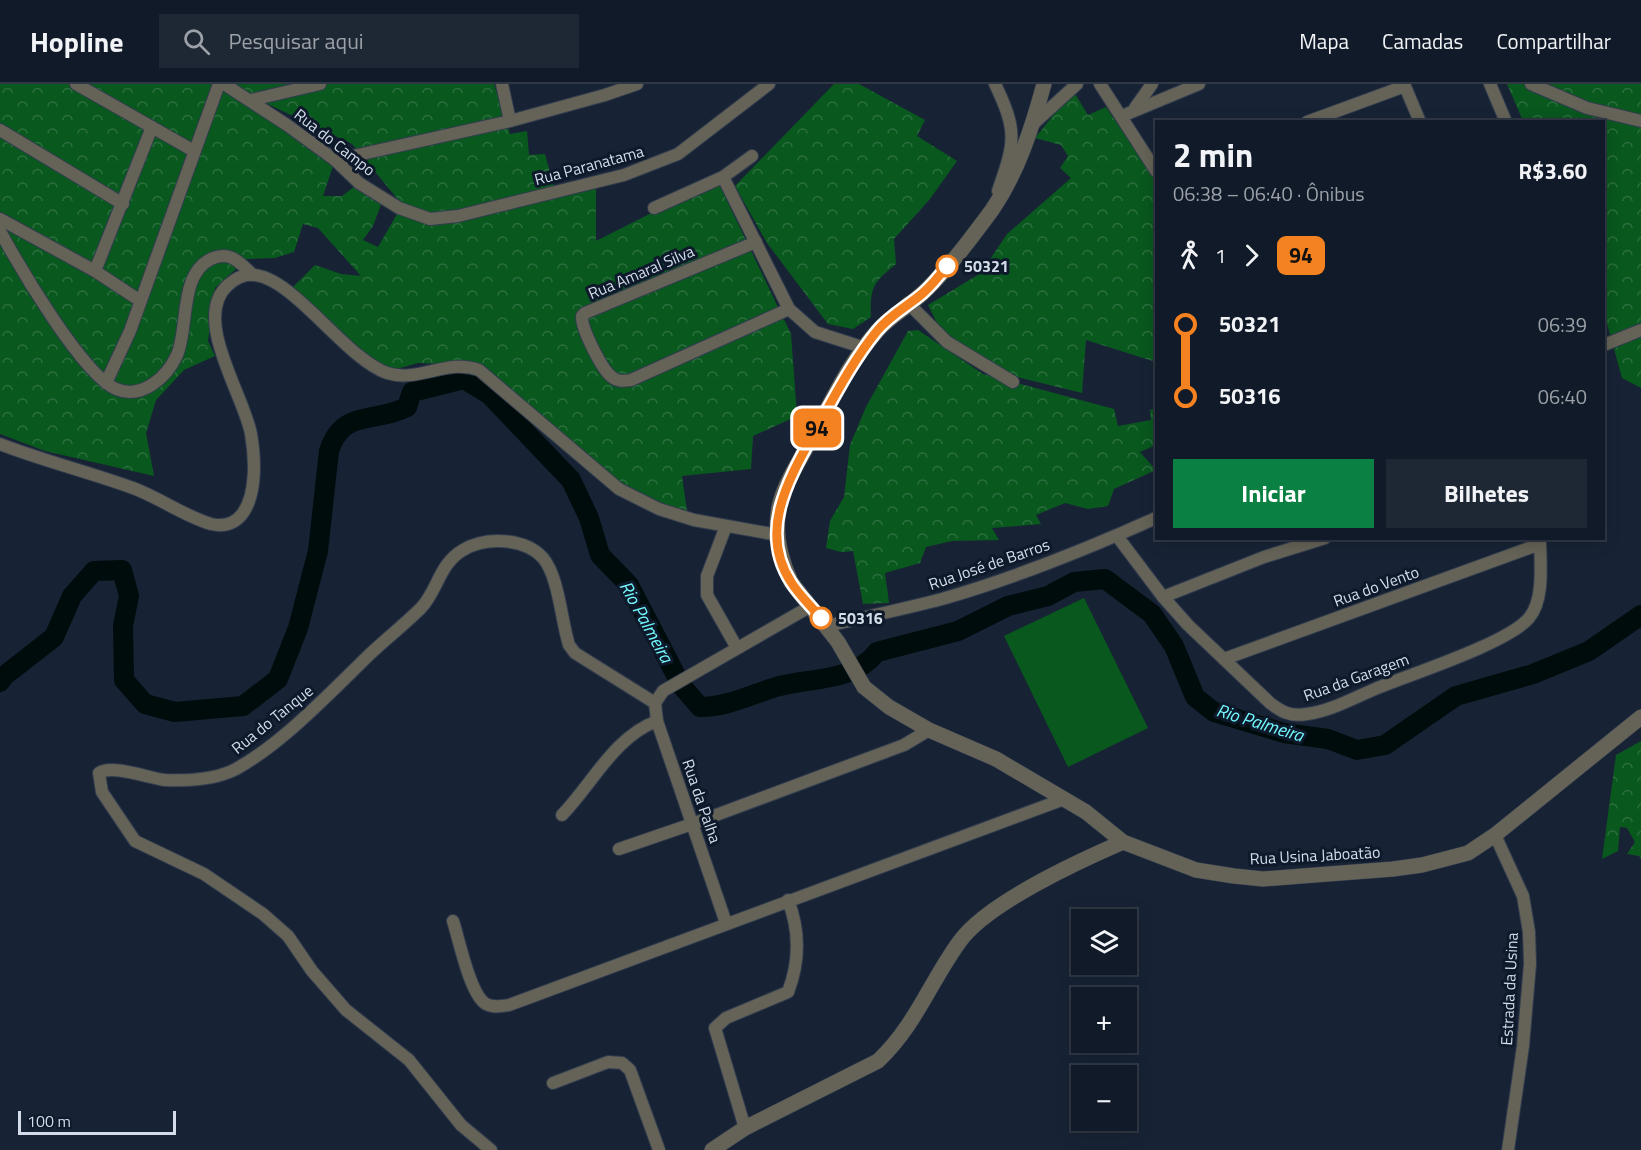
<!DOCTYPE html>
<html lang="pt">
<meta charset="utf-8">
<style>
body{margin:0;font-family:"Titillium Web",sans-serif;background:#1e2734;color:#f1f3f6;height:100vh;display:flex;flex-direction:column;font-size:22px;white-space:nowrap}
*{box-sizing:border-box;margin:0}
p{font-size:20px;color:#9ca1a8}
.icon{flex:none;width:33px;height:33px;fill:none;stroke:currentColor;stroke-width:2;stroke-linecap:round;stroke-linejoin:round}
.map{position:relative;flex:1;overflow:hidden}
.panel{position:absolute;left:1155px;top:36px;width:450px;height:420px;display:flex;flex-direction:column;background:#111a28;border-radius:0px;box-shadow:0 3px 15px #0003,0 0 0 2px #303845}
.panel>*{flex:none}
.badge{padding:0 12px;border-radius:9px;font-size:21px;line-height:39px}
.buttons{position:absolute;left:1071px;top:825px;display:grid;gap:12px}
.buttons a{display:grid;place-items:center;width:66px;height:66px;border-radius:0px;background:#111a28;box-shadow:0 3px 15px #0003,0 0 0 2px #303845;font-size:30px}
.scale{position:absolute;left:18px;bottom:15px;width:158px;box-sizing:border-box;padding-left:6px;border:3px solid #d4dce9;border-top:0;font-size:16px;line-height:21px;white-space:nowrap;color:#d4dce9;-webkit-text-stroke:4px #0e1a2b;paint-order:stroke}
.map>.badge{position:absolute;translate:-50% -50%;box-shadow:0 0 0 3px #fff}
.legs{display:flex;align-items:center;gap:9px;height:66px;padding:0 18px;font-size:20px}
.legs p{margin-inline-start:auto}
.summary{display:flex;align-items:center;justify-content:space-between;height:102px;padding:0 18px}
h1{font-size:33px;font-weight:700;line-height:45px}
.button{display:flex;gap:12px;margin-top:auto;padding:12px 18px}
.button a{flex:1;height:69px;border-radius:0px;background:#0b8043;color:#fff;font-size:24px;font-weight:700;line-height:69px;text-align:center}
.button a+a{background:#1e2734;color:#f1f3f6}
ul{padding:0 18px;list-style:none}
li{display:flex;align-items:center;gap:21px;height:72px;font-size:22px}
li i{display:grid;place-items:center;width:9px;height:100%;margin:0 8px;background:currentColor}
li i::after{content:'';width:15px;height:15px;margin:-8px;border:4px solid;border-radius:50%;background:#111a28}
li p{margin-inline-start:auto}
li:first-child i{background:linear-gradient(#0000 50%,currentColor 0)}
li:last-child i{background:linear-gradient(currentColor 50%,#0000 0)}
header{display:flex;align-items:center;gap:36px;box-sizing:border-box;height:84px;padding:0 30px;background:#111a28;border-bottom:2px solid #303845}
header strong{font-size:28px}
nav{display:flex;gap:33px;margin-inline-start:auto;font-size:21px}
.search{width:420px;height:54px;background:#1e2734;display:flex;align-items:center;gap:15px;box-sizing:border-box;padding:0 21px;border-radius:0px;color:#9ca1a8;font-size:22px}
.map>svg:first-child{display:block}
.forest{fill:url(#forest-crowns);fill-rule:evenodd}
.green{fill:#09581e}
.lines{fill:none;stroke-linecap:round;stroke-linejoin:round}
.river{stroke:#000b0c;stroke-width:20}
.minor-casing{stroke:#313d4e;stroke-width:14}
.tertiary-casing{stroke:#313d4e;stroke-width:16}
.minor{stroke:#656257;stroke-width:12}
.tertiary{stroke:#656257;stroke-width:15}
.line-1-casing{stroke:#fff;stroke-width:14}
.line-1{stroke:#f58220;stroke-width:9}
.stop-1-dot{fill:#fff;stroke:#f58220;stroke-width:3}
.labels{text-anchor:middle;stroke-width:6;stroke-linejoin:round;paint-order:stroke}
.street-label{font-size:16px;fill:#d4dce9;stroke:#0e1a2b}
.stop-label{font-size:16px;font-weight:bold;fill:#d4dce9;stroke:#0e1a2b;text-anchor:start}
.water-label{font-size:18px;font-style:italic;fill:#73fafe;stroke:#0e1a2b}
</style>
<header>
<strong>Hopline</strong>
<div class="search"><svg class="icon" aria-label="search" viewBox="0 0 24 24"><circle cx="10" cy="10" r="6"/><path d="M15 15l6 6"/></svg>Pesquisar aqui</div>
<nav><a>Mapa</a><a>Camadas</a><a>Compartilhar</a></nav>
</header>
<div class="map">
<svg width="1641" height="1066" viewBox="0 0 1641 1066">
<defs>
<pattern id="forest-crowns" width="20" height="18" patternUnits="userSpaceOnUse" patternTransform="scale(1.5)"><rect width="20" height="18" fill="#09581e"/><path d="M2 6a3 3 0 1 1 6 0M12 15a3 3 0 1 1 6 0" fill="none" stroke="#2c6f3f"/></pattern>
</defs>
<rect width="100%" height="100%" fill="#172335"/>
<g class="forest">
<path d="M0,0H494L510,50L527,47L529,71L545,70L555,107L596,98V157L717,96L791,250L797,332L753,352L751,385L682,392L688,434L623,408L466,281L418,279L386,288L292,204L315,181L341,190L361,192L318,144L303,140L294,168L275,174L247,175L215,204L208,257L215,272L184,286L156,316L146,349L154,392L45,367L0,350ZM230,2L352,60L410,130L419,133L397,130L378,163L363,156L373,142L383,115L359,99L342,112H323L335,76Z"/>
<path d="M834,0H859L925,36L917,52L957,77L930,115L894,155L896,180C873,199 870,202 871,233L853,245L828,240L767,159L735,102Z"/>
<path d="M1507,0H1641V304L1622,294L1604,229V38L1523,37Z"/>
<path d="M1075,10L1088,31L1106,23L1156,97V278L1086,256L1082,309L1013,292L941,247L928,221L981,189L1007,150L1071,94L1060,84L1068,72L1061,61L1035,54L1059,24Z"/>
<path d="M918,246L983,290L1114,325L1118,342L1151,336L1150,326L1156,324V361L1140,368L1156,386L1114,405L1108,422L1088,425L1065,419L1036,431L1041,440L992,444L999,456L952,457L926,463L920,479L885,489L889,519L863,520L853,467L841,468L826,464L830,437L844,413L850,361L866,323L908,247Z"/>
<path d="M1641,657V775L1639,772L1627,770L1635,758L1627,744L1620,743L1618,767L1602,775L1616,671Z"/>
</g>
<path class="green" d="M1084,514L1148,644L1068,683L1004,552Z"/>
<g class="lines">
<path class="river" d="M0,598L4,592L54,553L72,512L94,487L122,486L129,512L123,542L124,596L145,620L175,628L243,622L278,595L298,544L318,467L329,367C343,324 374,340 407,323L412,308L464,295L490,311L571,396L589,434L600,471L629,501L681,601L700,623C727,623 750,611 776,603C810,593 853,599 877,568L958,547L1008,522L1048,512L1074,498L1105,495L1152,530L1174,562L1195,613L1214,628L1284,649L1328,655L1357,666L1385,661L1456,612L1533,590L1589,567L1641,531"/>
<defs>
<g id="minor">
<path d="M76,0L194,67"/>
<path d="M224,0L287,41L335,76L359,99L399,124L430,135L458,132L624,91L678,70L769,0"/>
<path d="M502,0L510,37"/>
<path d="M995,0C1018,48 1015,58 998,107"/>
<path d="M1100,0L1156,87"/>
<path d="M1404,0L1420,38"/>
<path d="M1490,0L1506,38"/>
<path d="M1531,0L1587,24L1641,37"/>
<path d="M251,16L320,0"/>
<path d="M1135,24L1152,0"/>
<path d="M1122,32L1199,0"/>
<path d="M1307,38L1405,2"/>
<path d="M1033,40L1077,0"/>
<path d="M0,46L123,120"/>
<path d="M335,76L510,37L605,11L637,0"/>
<path d="M723,93L789,225L815,248L865,264"/>
<path d="M654,124L723,93L752,72"/>
<path d="M0,135L95,187L139,216"/>
<path d="M0,147C19,182 82,290 116,305C142,316 167,293 177,271C189,243 179,190 211,175C230,166 239,178 253,191"/>
<path d="M756,158L585,229L582,232C581,244 602,286 612,293C618,298 624,297 631,296L789,225"/>
<path d="M95,187L152,43"/>
<path d="M908,219L947,258L1013,298"/>
<path d="M1604,261L1641,246"/>
<path d="M106,299L130,247L219,0"/>
<path d="M0,360C44,377 89,388 133,404C160,414 184,432 211,440C224,443 235,440 243,429C257,409 255,373 251,350C244,311 191,234 228,201C235,195 244,190 253,191C292,192 346,275 387,289C418,299 448,274 479,286L619,405L659,425L694,436L778,451"/>
<path d="M726,442L707,492V511L737,564"/>
<path d="M1117,452L1163,513L1188,541L1270,619C1282,628 1291,633 1307,630C1332,627 1357,612 1380,603C1414,589 1508,559 1529,534C1545,515 1540,478 1540,454"/>
<path d="M1163,513L1264,473L1325,454"/>
<path d="M827,542C865,533 904,525 942,515C1015,494 1087,465 1156,434"/>
<path d="M1224,575L1540,460"/>
<path d="M562,731C593,699 614,653 657,637"/>
<path d="M1495,751L1523,812L1529,848L1530,880L1523,962L1508,1066"/>
<path d="M619,765L692,740L904,661L929,646"/>
<path d="M453,837C459,855 470,911 486,920C493,924 502,922 509,921L1064,715"/>
<path d="M726,839L657,637L655,619L663,607L811,522"/>
<path d="M553,999L608,978L622,979L630,986L659,1066"/>
<path d="M745,1044L715,944L726,934L788,908C800,877 800,847 788,816"/>
<path d="M491,1066L461,1041L409,976L346,926L312,887L288,852L263,830L204,790L135,757L102,708L99,689C112,680 148,694 165,696C188,697 215,696 236,685C283,659 332,607 370,570C387,554 405,540 421,524C438,506 439,480 463,466C485,453 524,453 543,474C559,493 561,536 569,561L575,569L655,619"/>
</g>
<g id="tertiary">
<path d="M1044,0C1032,44 1018,88 992,126C972,153 949,184 925,207C911,221 893,230 879,245C850,276 831,319 810,357C799,378 784,400 779,423C774,448 781,476 791,498L838,558L864,603L889,623L929,646L996,675L1086,728L1123,758L1196,786L1234,792L1263,795L1393,785L1422,781L1468,769L1495,751L1641,633"/>
<path d="M712,1066L745,1044L878,977C916,941 930,898 960,857C988,819 1079,777 1123,758"/>
</g>
</defs>
<use href="#minor" class="minor-casing"/>
<use href="#tertiary" class="tertiary-casing"/>
<use href="#minor" class="minor"/>
<use href="#tertiary" class="tertiary"/>
</g>
<g class="lines">
<defs>
<path id="line-1" d="M821,534C811,522 799,511 791,498C756,444 793,388 819,340C837,308 854,275 877,247C890,231 908,222 923,209C932,201 940,191 947,182"/>
</defs>
<use href="#line-1" class="line-1-casing"/>
<use href="#line-1" class="line-1"/>
</g>
<g class="stop-1-dot">
<circle cx="947" cy="182" r="10"/>
<circle cx="821" cy="534" r="10"/>
</g>
<g class="labels">
<g class="street-label">
<text transform="translate(335 58) rotate(38)" y="6">Rua do Campo</text>
<text transform="translate(589 81) rotate(-15)" y="6">Rua Paranatama</text>
<text transform="translate(641 188) rotate(-23)" y="6">Rua Amaral Silva</text>
<text transform="translate(989 480) rotate(-19)" y="6">Rua José de Barros</text>
<text transform="translate(1376 502) rotate(-20)" y="6">Rua do Vento</text>
<text transform="translate(1356 593) rotate(-20)" y="6">Rua da Garagem</text>
<text transform="translate(272 635) rotate(-39)" y="6">Rua do Tanque</text>
<text transform="translate(702 717) rotate(71)" y="6">Rua da Palha</text>
<text transform="translate(1315 771) rotate(-3)" y="6">Rua Usina Jaboatão</text>
<text transform="translate(1509 905) rotate(-87)" y="6">Estrada da Usina</text>
</g>
<g class="stop-label">
<text x="964" y="188">50321</text>
<text x="838" y="540">50316</text>
</g>
<g class="water-label">
<text transform="translate(646 538) rotate(61)" y="6">Rio Palmeira</text>
<text transform="translate(1260 639) rotate(17)" y="6">Rio Palmeira</text>
</g>
</g>
</svg>
<div class="buttons">
<a><svg class="icon" aria-label="layers" viewBox="0 0 24 24"><path d="M12 4l9 5-9 5-9-5zM3 14l9 5 9-5"/></svg></a>
<a>+</a>
<a>−</a>
</div>
<div class="scale">100 m</div>
<b class="badge" style="left:817px;top:344px;background:#f58220;color:#111">94</b>
<section class="panel">
<div class="summary"><div><h1>2 min</h1><p>06:38 – 06:40 · Ônibus</p></div><b>R$3.60</b></div>
<div class="legs"><svg class="icon" aria-label="walk" viewBox="0 0 24 24"><circle cx="13" cy="4" r="2"/><path d="M13 8l-2 6 4 7M11 14l-3 7M7 12l3-4h3l4 4"/></svg>1<svg class="icon" aria-label="forward" viewBox="0 0 24 24"><path d="M9 5l7 7-7 7"/></svg><b class="badge" style="background:#f58220;color:#111">94</b></div>
<ul>
<li><i style="color:#f58220"></i><b>50321</b><p>06:39</p></li>
<li><i style="color:#f58220"></i><b>50316</b><p>06:40</p></li>
</ul>
<div class="button"><a>Iniciar</a><a>Bilhetes</a></div>
</section>
</div>
